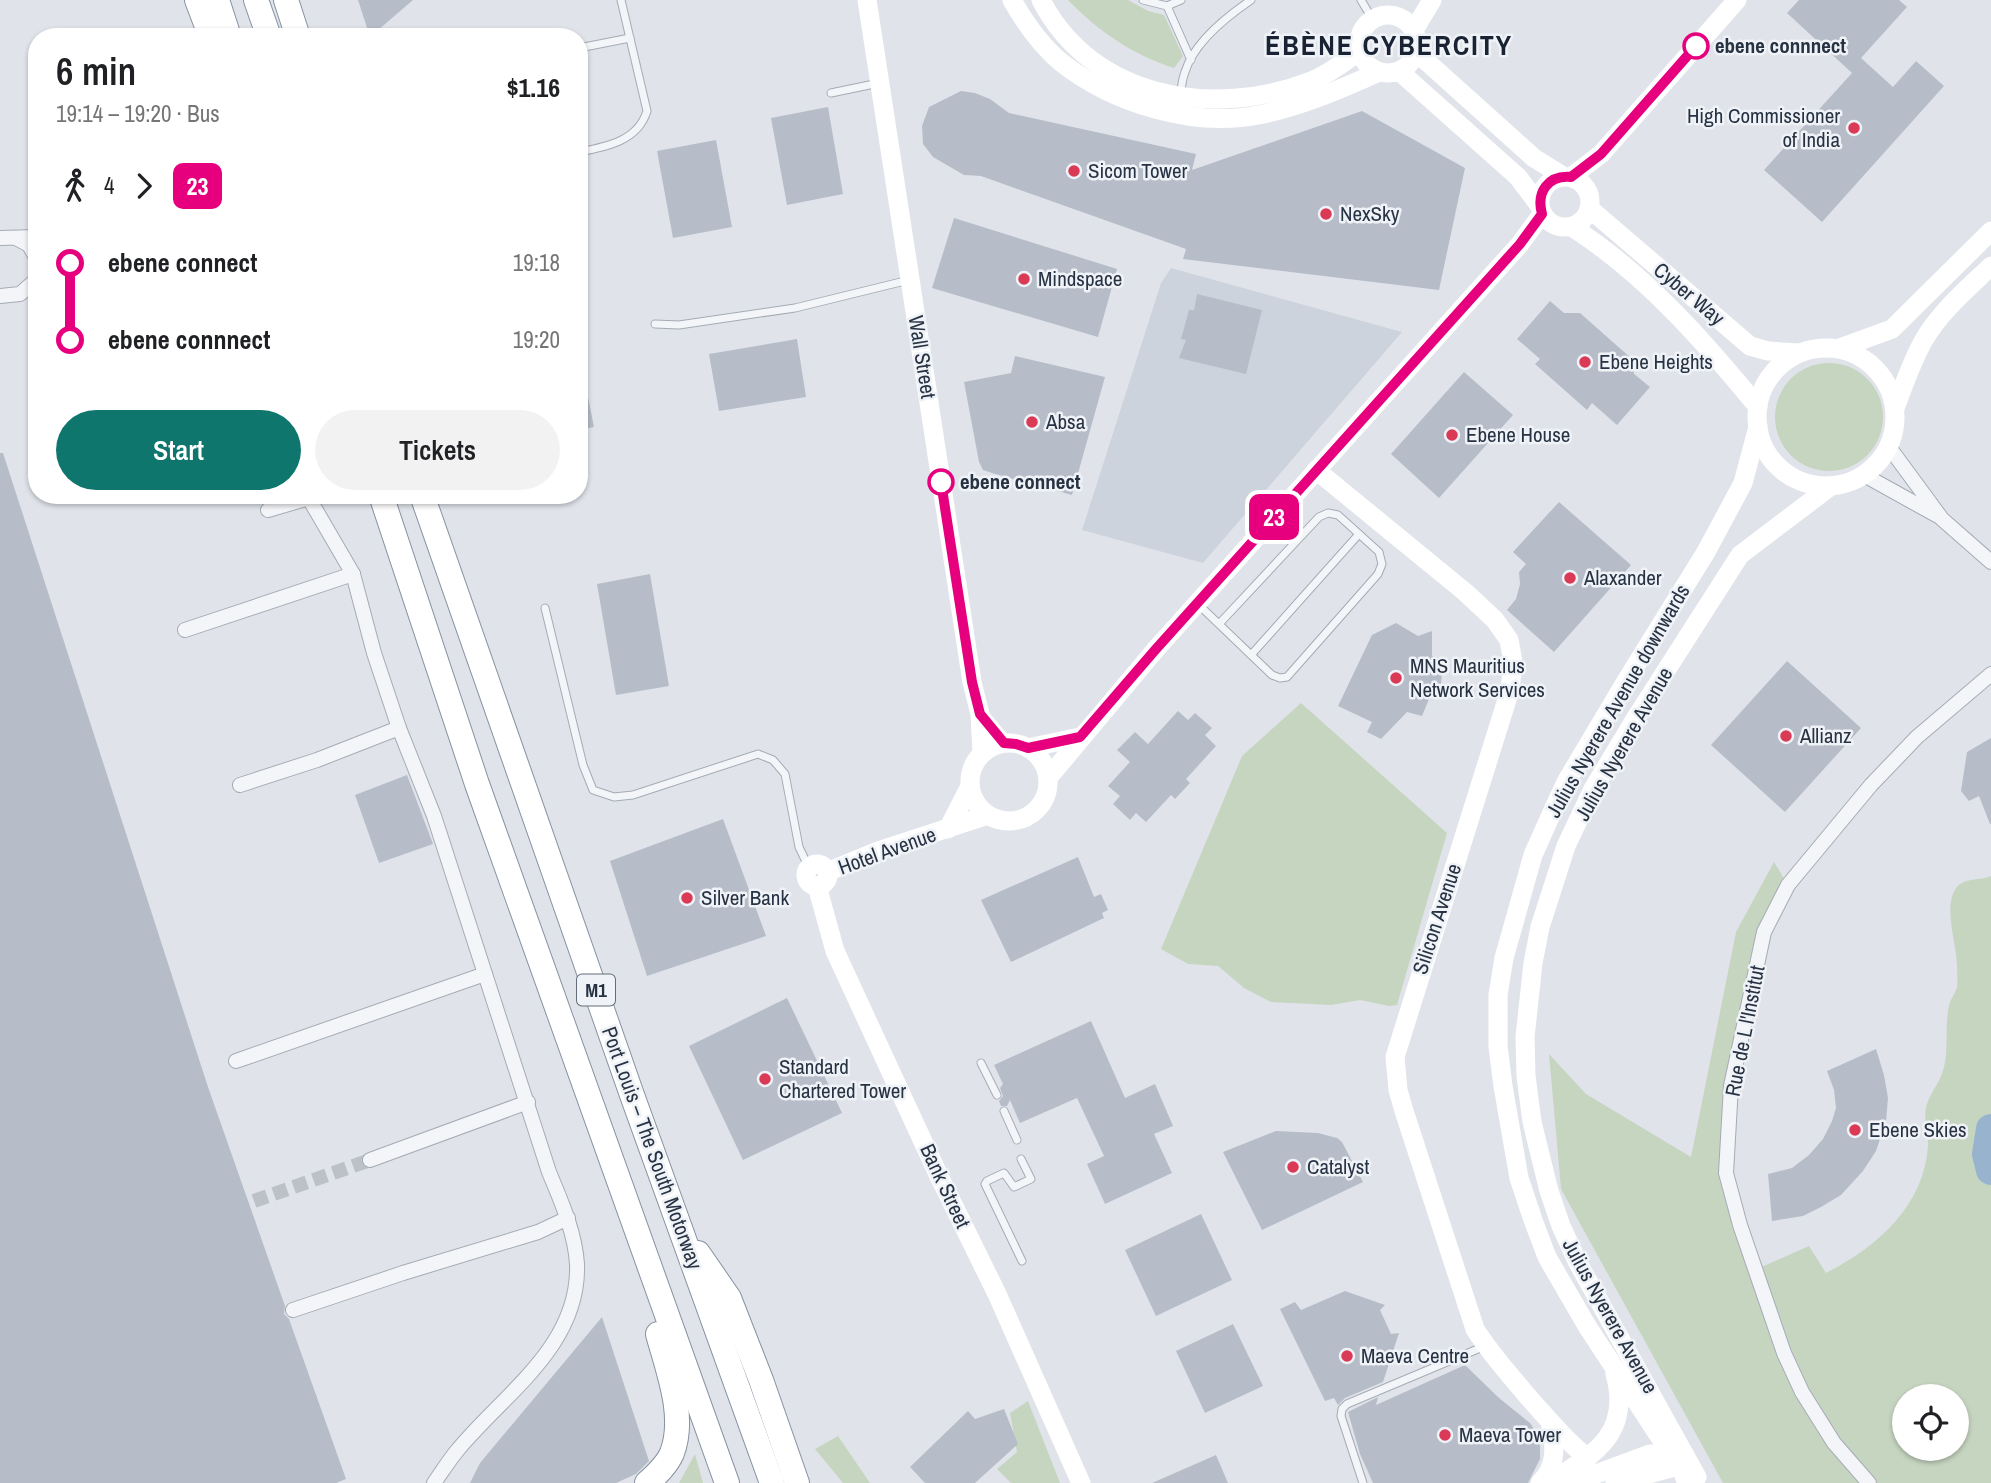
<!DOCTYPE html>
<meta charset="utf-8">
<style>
body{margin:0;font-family:"Archivo Narrow",sans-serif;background:#f2f2f2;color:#202124;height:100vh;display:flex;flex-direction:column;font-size:26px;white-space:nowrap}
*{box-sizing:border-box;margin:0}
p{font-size:23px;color:#757577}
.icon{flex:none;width:38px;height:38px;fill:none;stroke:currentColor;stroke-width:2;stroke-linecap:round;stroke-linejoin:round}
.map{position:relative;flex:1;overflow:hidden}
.drawer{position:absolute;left:28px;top:28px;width:560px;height:476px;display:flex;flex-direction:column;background:#fff;border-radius:28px;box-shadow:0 2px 5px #0004}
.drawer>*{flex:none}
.badge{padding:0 14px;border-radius:10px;font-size:24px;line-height:46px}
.controls{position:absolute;left:1892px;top:1384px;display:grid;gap:14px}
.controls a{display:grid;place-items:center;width:77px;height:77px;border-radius:50%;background:#fff;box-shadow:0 2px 5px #0004;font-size:35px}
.map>.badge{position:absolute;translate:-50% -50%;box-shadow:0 0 0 4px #fff}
.legs{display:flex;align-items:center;gap:10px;height:77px;padding:0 28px;font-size:23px}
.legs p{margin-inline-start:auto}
.summary{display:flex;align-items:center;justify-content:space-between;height:119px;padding:0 28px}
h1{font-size:38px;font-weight:600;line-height:52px}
.button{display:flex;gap:14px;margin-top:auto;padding:14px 28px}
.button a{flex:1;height:80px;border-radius:42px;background:#0f766e;color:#fff;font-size:28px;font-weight:600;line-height:80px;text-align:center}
.button a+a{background:#f2f2f2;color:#202124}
ul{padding:0 28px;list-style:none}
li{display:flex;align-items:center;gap:24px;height:77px;font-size:26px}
li i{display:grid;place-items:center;width:10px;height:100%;margin:0 9px;background:currentColor}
li i::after{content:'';width:18px;height:18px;margin:-9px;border:5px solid;border-radius:50%;background:#fff}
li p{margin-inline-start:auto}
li:first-child i{background:linear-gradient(#0000 50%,currentColor 0)}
li:last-child i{background:linear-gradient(currentColor 50%,#0000 0)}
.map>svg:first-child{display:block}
.built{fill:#cdd3dc}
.green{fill:#c6d5c0;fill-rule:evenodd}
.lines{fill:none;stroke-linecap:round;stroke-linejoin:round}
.river{stroke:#97b3cd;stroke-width:30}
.building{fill:#b6bdc8}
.street-tunnel{stroke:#bbc0c9;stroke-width:14;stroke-dasharray:14 7;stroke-linecap:butt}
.lane-casing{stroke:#a5abb5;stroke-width:9}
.street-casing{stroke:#a5abb5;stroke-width:16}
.highway-casing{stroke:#8692a2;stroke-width:26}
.lane{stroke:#f3f5f8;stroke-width:7}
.street{stroke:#f3f5f8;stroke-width:14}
.secondary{stroke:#fff;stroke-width:19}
.highway{stroke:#fff;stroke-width:24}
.line-1-casing{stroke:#fff;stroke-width:16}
.line-1{stroke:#e6007e;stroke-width:10}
.stop-1-dot{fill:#fff;stroke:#e6007e;stroke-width:3.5}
.poi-dot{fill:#da3a56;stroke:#eff3f7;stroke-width:2.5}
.labels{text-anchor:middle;stroke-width:5;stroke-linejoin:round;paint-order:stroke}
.shield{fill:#eff3f7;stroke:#636c79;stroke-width:2}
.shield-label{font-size:19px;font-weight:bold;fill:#273243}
.stop-label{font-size:21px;font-weight:bold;fill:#273243;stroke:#eff3f7;text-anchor:start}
.poi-label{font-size:21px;fill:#273243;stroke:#eff3f7;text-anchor:start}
.street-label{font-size:21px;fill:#273243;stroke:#eff3f7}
.district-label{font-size:28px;font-weight:bold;letter-spacing:2px;fill:#192334;stroke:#eff3f7}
</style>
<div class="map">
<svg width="1991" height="1483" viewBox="0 0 1991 1483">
<rect width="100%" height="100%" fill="#e0e4ea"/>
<path class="built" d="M1171,268L1402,332L1203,563L1082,530L1161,283Z"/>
<g class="green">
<path d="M1068,0H1128L1148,11L1164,15L1183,56L1174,68C1133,55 1098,31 1068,0Z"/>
<circle cx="1829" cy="417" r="54"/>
<path d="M1301,703L1447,833L1397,1005L1389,1006L1360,1000L1331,1005L1271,1002L1244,988L1218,966L1188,964L1161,949L1242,756Z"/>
<path d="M1774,862L1788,885L1764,932L1731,1086L1726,1173L1757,1269L1809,1246L1826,1273C1877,1247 1924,1206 1928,1146C1929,1132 1922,1119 1927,1104C1930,1094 1937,1086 1941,1076C1951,1054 1943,1025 1950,1002C1952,997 1956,992 1957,987C1958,981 1957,972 1957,966C1957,945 1942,904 1957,887C1966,877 1980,881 1991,876V1483H1723L1561,1189L1549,1054L1586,1094L1691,1157L1736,932ZM1904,1396H1956V1449H1904Z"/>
<path d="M1028,1401L1060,1483H1011L997,1469L1017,1452L1010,1413Z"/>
<path d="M838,1436L870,1483H843L815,1449Z"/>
<path d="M695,1454L703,1483H679Z"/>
</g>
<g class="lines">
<path class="river" d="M1991,1129L1987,1154L1991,1170"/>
</g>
<g class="building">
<path d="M358,0H413L370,37Z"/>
<path d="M1799,0H1899L1907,7L1861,58L1893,87L1916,61L1944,86L1822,222L1764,170L1852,73L1787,13Z"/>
<path d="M961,91L975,93L990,99L1009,113L1196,154L1192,170L1362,111L1465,168L1439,290L1183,259L1186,249L981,176L964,175L933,157L923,144L922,126L929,107Z"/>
<path d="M828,107L843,194L787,205L771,118Z"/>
<path d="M716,140L732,227L673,238L657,151Z"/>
<path d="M954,218L1117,269L1098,337L932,288Z"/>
<path d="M1197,294L1262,310L1246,374L1179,358L1186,340L1181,339L1189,310H1194Z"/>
<path d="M1550,301L1564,313H1580L1632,359L1634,374L1650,387L1617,425L1592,403L1587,410L1535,364L1540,359L1517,339Z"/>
<path d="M797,339L806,397L719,411L709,354Z"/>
<path d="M1015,356L1105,377L1072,495L992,473L983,470L979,462L964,382L1011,373Z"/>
<path d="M1464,372L1513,415L1439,498L1391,454Z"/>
<path d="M579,387H586L594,427L579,430Z"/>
<path d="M0,453H3L208,1087L285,1306L284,1314L289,1319L346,1479L336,1483H0Z"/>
<path d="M1559,502L1631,565L1554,652L1507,610L1516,599L1520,584L1519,572L1526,564L1513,552Z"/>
<path d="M650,574L669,686L616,695L597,584Z"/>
<path d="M1396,623L1418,636L1432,631V656L1441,658L1443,665L1441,683L1435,694L1429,699L1422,716L1407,712L1381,739L1367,732L1372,722L1338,706L1372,635Z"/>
<path d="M1787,661L1861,728L1785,812L1711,745Z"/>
<path d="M1178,711L1188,720L1195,713L1212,728L1205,735L1216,746L1186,779L1190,783L1175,799L1171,795L1146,822L1136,813L1130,820L1113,804L1120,796L1108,786L1130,762L1117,750L1135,732L1148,744Z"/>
<path d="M1991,738V824H1990L1979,796L1969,801L1961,791L1967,752Z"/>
<path d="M407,775L433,844L379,863L355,795Z"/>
<path d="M723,819L766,936L647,976L610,861Z"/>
<path d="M1078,857L1094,897L1101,894L1108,910L1102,913L1104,918L1011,962L981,900Z"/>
<path d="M787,998L842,1113L743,1160L689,1046Z"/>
<path d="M1091,1021L1125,1098L1155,1084L1173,1126L1154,1134L1172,1173L1105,1204L1087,1164L1104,1156L1077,1098L1020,1123L1010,1100L1007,1106H1001L999,1101L1003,1096L1000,1088L1003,1084L994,1065Z"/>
<path d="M1876,1049L1884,1075L1888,1098L1886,1121L1876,1151L1863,1171L1841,1195L1821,1207L1803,1216L1772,1221L1768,1174L1792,1168L1809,1155L1823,1139L1832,1121L1836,1108L1834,1090L1827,1071Z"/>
<path d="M1276,1131L1318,1133L1337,1138L1342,1142L1363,1182L1262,1230L1223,1152Z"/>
<path d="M1201,1214L1232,1280L1156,1316L1125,1250Z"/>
<path d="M1345,1291L1385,1305L1380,1310L1391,1334L1399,1333L1383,1382L1345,1398L1338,1405L1334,1398L1325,1401L1280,1309L1295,1302L1301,1310Z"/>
<path d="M602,1317L649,1461L636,1474L616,1483H470L480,1463Z"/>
<path d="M1233,1324L1263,1386L1205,1413L1176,1351Z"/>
<path d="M1465,1365L1499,1398L1530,1423L1540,1438V1459L1528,1483H1373L1360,1454L1348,1412L1378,1397L1376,1405Z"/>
<path d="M1004,1409L1018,1444L975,1483H925L910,1467L968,1411L975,1419Z"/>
<path d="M1216,1455L1228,1483H1152Z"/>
</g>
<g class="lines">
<path class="street-tunnel" d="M254,1201L370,1160"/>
<defs>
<g id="lane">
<path d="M1143,0L1167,6L1191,60"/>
<path d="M1361,0L1373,20"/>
<path d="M1167,6L1181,0"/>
<path d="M579,48L630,38"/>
<path d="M831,93L879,83"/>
<path d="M1180,94C1182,87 1182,79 1185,72C1194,42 1226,17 1251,0"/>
<path d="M579,152C606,147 638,141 647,111L621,0"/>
<path d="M655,324L679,325L795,308L909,280"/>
<path d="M1199,605L1272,675L1280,678L1287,677L1378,574L1382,564L1379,552L1338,515L1328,513L1319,517L1219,624"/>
<path d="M545,608L583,765L593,790L614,797L633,795L758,754L773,760L785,774L799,847L809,868"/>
<path d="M1251,655L1359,534"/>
<path d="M981,1063L997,1095"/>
<path d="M1004,1111L1017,1140"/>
<path d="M1021,1159L1031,1179L1014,1187L1004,1173L987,1181L985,1184L1022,1261"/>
<path d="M1363,1483L1341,1416L1342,1409L1347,1404L1485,1346"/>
</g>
<g id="street">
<path d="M0,238L37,237"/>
<path d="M16,238L29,245L37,259"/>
<path d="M0,296L20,294L37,279"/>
<path d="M1889,447L1942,519L1991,562"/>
<path d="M1864,475L1938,516"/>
<path d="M307,495L353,574L374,653L399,728L434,816L549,1172C561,1201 575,1232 577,1264C580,1347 502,1395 456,1452C448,1462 441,1473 434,1483"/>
<path d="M268,510L309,498"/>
<path d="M185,630L353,574"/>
<path d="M240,785L317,760L399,728"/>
<path d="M236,1061L485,974"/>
<path d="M370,1160L528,1102"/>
<path d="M293,1310L403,1273L538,1232L568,1218"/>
<path d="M1869,1483L1834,1443L1802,1392L1784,1353L1740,1225L1726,1173L1731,1086L1764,932L1788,885L1871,785L1917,737L1991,674"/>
</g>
<g id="highway">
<path d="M197,0L211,37"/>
<path d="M217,0L229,37"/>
<path d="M256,0L269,37"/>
<path d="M286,0L298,37"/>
<path d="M381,495L477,784L727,1483"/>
<path d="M422,495L632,1095L772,1483"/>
<path d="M698,1253L729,1298L761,1380L797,1483"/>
<path d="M647,1483C656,1475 667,1465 672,1453C686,1416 668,1371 658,1334"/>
</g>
</defs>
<use href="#lane" class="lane-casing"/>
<use href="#street" class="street-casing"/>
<use href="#highway" class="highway-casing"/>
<use href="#lane" class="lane"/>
<use href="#street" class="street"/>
<g class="secondary">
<path d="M867,0L972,682L980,714L982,753"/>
<path d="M1012,0C1025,23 1041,46 1062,63C1113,103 1193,128 1258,115C1300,107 1341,89 1379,72"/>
<path d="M1041,0C1092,99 1214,119 1311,81C1329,74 1345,62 1360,50"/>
<circle cx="1388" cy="44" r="29"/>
<path d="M1414,30L1432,0"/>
<path d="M1416,52L1534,158L1563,176"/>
<path d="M1399,71L1518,177L1539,205"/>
<circle cx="1565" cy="202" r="25"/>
<path d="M1571,177L1601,154L1737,0"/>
<path d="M1590,209L1750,346L1768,351L1799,353"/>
<path d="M1572,227C1645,274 1703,340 1758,407"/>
<path d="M1840,348L1892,329L1991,231"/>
<circle cx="1826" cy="417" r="69"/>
<path d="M1895,408C1904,385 1912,360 1925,338C1941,311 1968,288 1991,266"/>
<path d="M1316,470L1465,592L1495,620L1509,640L1513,662L1510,690L1395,1057L1398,1090L1404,1111L1475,1329C1491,1355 1511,1376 1530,1399C1549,1420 1566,1441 1588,1458"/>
<circle cx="1009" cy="782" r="39"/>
<path d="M1028,748L1080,737"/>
<path d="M1048,778L1156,649L1520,244L1542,214"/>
<path d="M948,829L970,786"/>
<circle cx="817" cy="875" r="11"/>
<path d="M827,872L878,851L988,815"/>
<path d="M817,886L835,951L938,1174L997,1294L1081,1483"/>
<path d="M1697,1477L1578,1263L1561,1226L1549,1191L1532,1122L1526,1076L1525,1037L1533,963L1540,927L1566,846L1593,789L1637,716L1740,555L1831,486"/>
<path d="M1540,1483C1558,1465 1555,1445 1550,1422"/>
<path d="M1548,1483C1593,1455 1632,1435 1615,1374"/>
<path d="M1572,1483L1650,1454L1666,1455L1680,1461"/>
<path d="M1615,1483L1671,1468L1679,1461L1681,1453"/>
<path d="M1687,1483L1682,1471L1587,1326L1547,1257L1533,1220L1519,1178L1503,1086L1498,1046V995L1504,958L1533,855L1550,817L1566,782L1626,681L1706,552L1743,483L1758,427"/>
</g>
<use href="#highway" class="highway"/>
</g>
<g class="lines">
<defs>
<path id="line-1" d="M941,482L972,682L980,714L1004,743L1016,744L1028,748L1080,737L1156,649L1520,244L1542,214C1536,192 1548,175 1571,177L1601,154L1696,46"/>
</defs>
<use href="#line-1" class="line-1-casing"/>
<use href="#line-1" class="line-1"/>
</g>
<g class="stop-1-dot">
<circle cx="1696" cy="46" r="12"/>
<circle cx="941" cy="482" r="12"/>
</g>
<g class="poi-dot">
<circle cx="1854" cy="128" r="7"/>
<circle cx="1074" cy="171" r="7"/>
<circle cx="1326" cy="214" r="7"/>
<circle cx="1024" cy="279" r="7"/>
<circle cx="1585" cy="362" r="7"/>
<circle cx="1032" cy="422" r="7"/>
<circle cx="1452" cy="435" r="7"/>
<circle cx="1570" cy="578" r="7"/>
<circle cx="1396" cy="678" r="7"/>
<circle cx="1786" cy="736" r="7"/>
<circle cx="687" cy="898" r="7"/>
<circle cx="765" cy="1079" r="7"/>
<circle cx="1855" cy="1130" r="7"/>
<circle cx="1293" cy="1167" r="7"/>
<circle cx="1347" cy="1356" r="7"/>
<circle cx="1445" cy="1435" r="7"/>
</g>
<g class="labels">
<rect class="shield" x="577" y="974.5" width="38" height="31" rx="5"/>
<g class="shield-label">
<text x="596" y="997">M1</text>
</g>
<g class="stop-label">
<text x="1715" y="53">ebene connnect</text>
<text x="960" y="489">ebene connect</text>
</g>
<g class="poi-label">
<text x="1840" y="123" text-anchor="end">High Commissioner<tspan x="1840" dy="24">of India</tspan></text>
<text x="1088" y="178">Sicom Tower</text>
<text x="1340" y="221">NexSky</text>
<text x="1038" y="286">Mindspace</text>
<text x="1599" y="369">Ebene Heights</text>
<text x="1046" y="429">Absa</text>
<text x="1466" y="442">Ebene House</text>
<text x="1584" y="585">Alaxander</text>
<text x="1410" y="673">MNS Mauritius<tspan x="1410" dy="24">Network Services</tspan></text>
<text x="1800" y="743">Allianz</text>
<text x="701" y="905">Silver Bank</text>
<text x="779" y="1074">Standard<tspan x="779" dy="24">Chartered Tower</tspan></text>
<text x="1869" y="1137">Ebene Skies</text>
<text x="1307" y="1174">Catalyst</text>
<text x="1361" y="1363">Maeva Centre</text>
<text x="1459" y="1442">Maeva Tower</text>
</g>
<g class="street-label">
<text transform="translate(1689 294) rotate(40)" y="7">Cyber Way</text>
<text transform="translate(922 357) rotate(81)" y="7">Wall Street</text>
<text transform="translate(1618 701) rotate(-60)" y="7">Julius Nyerere Avenue downwards</text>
<text transform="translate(1624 744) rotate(-60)" y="7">Julius Nyerere Avenue</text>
<text transform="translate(887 851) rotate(-20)" y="7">Hotel Avenue</text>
<text transform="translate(1437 919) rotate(-72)" y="7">Silicon Avenue</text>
<text transform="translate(1745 1031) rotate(-79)" y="7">Rue de L l'Institut</text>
<text transform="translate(652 1148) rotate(70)" y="7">Port Louis – The South Motorway</text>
<text transform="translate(945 1186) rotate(65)" y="7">Bank Street</text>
<text transform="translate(1610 1316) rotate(61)" y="7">Julius Nyerere Avenue</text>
</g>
<g class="district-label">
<text x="1389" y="55">ÉBÈNE CYBERCITY</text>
</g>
</g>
</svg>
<div class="controls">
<a><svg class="icon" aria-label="locate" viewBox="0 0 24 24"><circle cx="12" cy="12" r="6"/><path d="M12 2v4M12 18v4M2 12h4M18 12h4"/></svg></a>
</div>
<b class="badge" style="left:1274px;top:517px;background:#e6007e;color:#fff">23</b>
<section class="drawer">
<div class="summary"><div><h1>6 min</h1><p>19:14 – 19:20 · Bus</p></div><b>$1.16</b></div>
<div class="legs"><svg class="icon" aria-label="walk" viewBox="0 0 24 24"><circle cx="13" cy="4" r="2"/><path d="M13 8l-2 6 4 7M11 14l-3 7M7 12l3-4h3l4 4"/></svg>4<svg class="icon" aria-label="forward" viewBox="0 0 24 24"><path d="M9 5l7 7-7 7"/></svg><b class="badge" style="background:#e6007e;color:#fff">23</b></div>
<ul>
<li><i style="color:#e6007e"></i><b>ebene connect</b><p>19:18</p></li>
<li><i style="color:#e6007e"></i><b>ebene connnect</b><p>19:20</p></li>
</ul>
<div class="button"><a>Start</a><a>Tickets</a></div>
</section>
</div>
